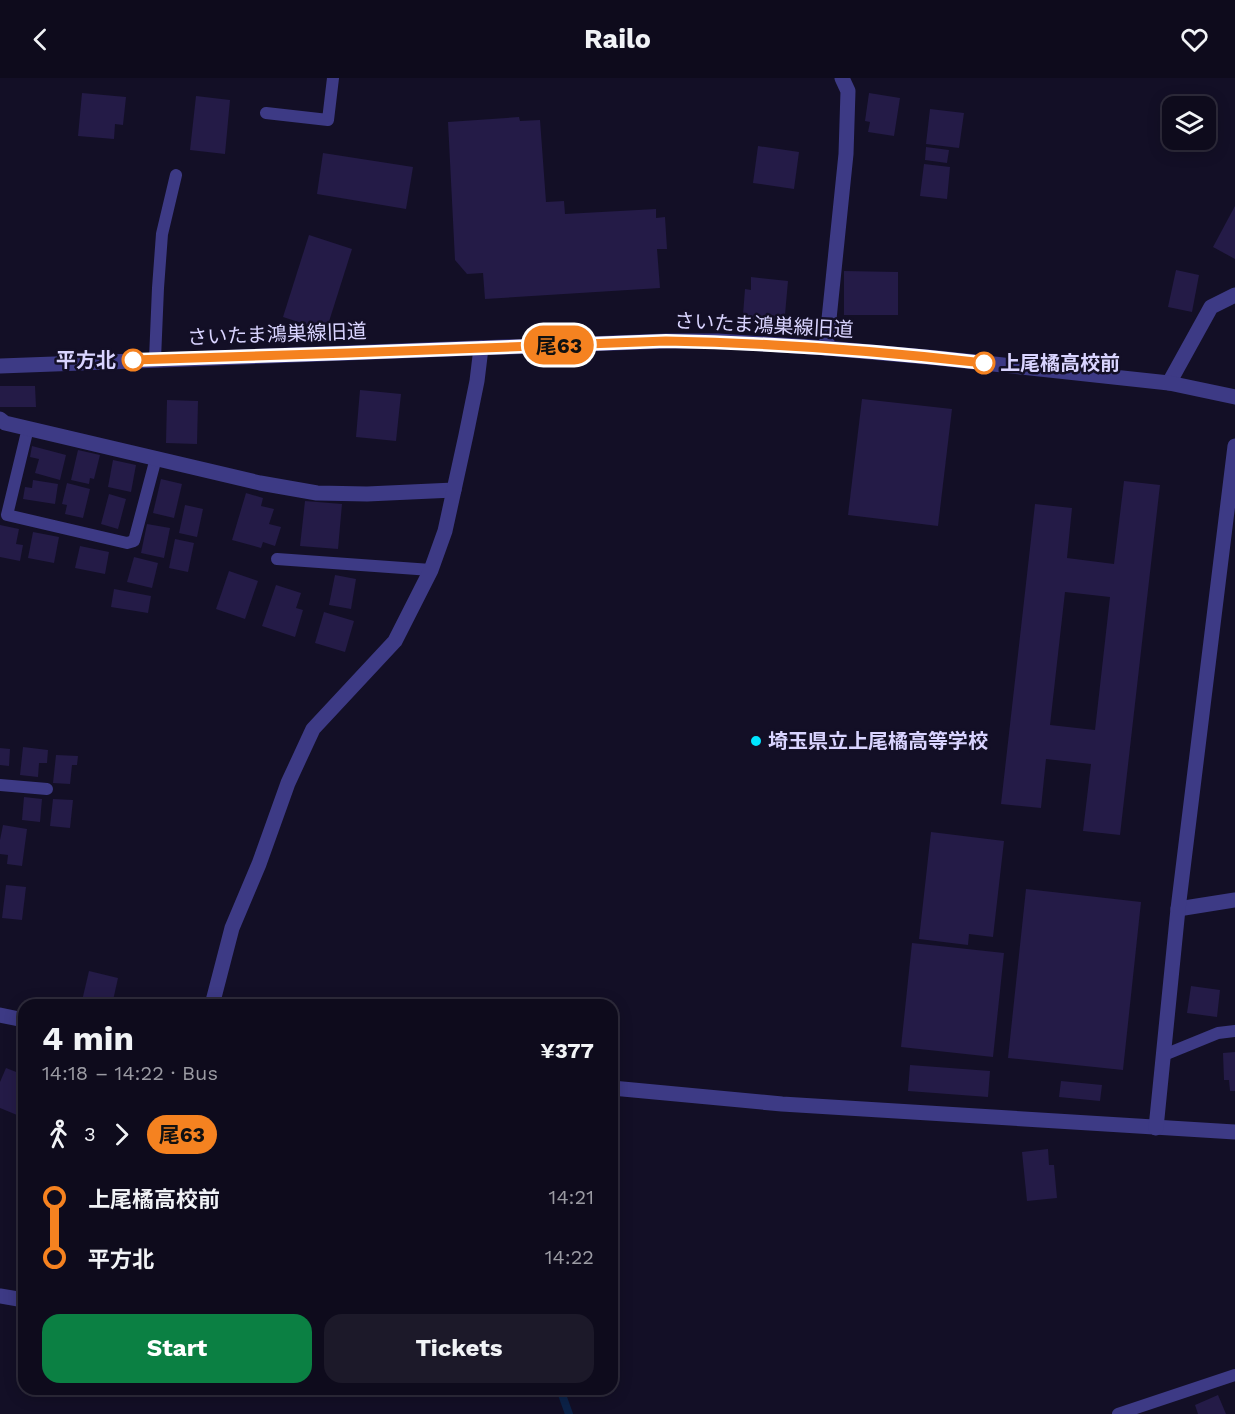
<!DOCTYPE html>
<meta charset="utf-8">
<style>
body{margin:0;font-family:"Work Sans","Noto Sans JP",sans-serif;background:#1c1929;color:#f1f3f6;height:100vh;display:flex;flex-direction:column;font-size:22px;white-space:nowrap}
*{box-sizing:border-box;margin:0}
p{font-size:20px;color:#9b9ba3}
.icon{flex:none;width:33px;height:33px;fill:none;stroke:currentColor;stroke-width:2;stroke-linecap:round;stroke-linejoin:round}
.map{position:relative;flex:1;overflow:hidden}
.panel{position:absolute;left:18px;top:921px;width:600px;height:396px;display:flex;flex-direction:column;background:#0e0b1c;border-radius:18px;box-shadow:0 3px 15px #0003,0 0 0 2px #2e2b3b}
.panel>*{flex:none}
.badge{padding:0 12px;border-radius:20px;font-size:21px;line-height:39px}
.controls{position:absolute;left:1162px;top:18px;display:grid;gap:12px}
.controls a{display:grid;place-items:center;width:54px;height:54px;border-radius:12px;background:#0e0b1c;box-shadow:0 3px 15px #0003,0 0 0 2px #2e2b3b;font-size:30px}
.map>.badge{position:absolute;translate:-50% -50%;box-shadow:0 0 0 3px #fff}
.legs{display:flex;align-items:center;gap:9px;height:66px;padding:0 24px;font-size:20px}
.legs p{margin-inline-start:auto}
.summary{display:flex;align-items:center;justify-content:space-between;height:102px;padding:0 24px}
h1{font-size:33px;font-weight:700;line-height:45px}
.cta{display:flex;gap:12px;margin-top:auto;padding:12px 24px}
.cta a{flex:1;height:69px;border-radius:18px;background:#0b8043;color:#fff;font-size:24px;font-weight:700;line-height:69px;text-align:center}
.cta a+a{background:#1c1929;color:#f1f3f6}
ul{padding:0 24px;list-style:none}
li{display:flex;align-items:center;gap:21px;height:60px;font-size:22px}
li i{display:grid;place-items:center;width:9px;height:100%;margin:0 8px;background:currentColor}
li i::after{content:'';width:15px;height:15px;margin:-8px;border:4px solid;border-radius:50%;background:#0e0b1c}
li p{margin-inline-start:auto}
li:first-child i{background:linear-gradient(#0000 50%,currentColor 0)}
li:last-child i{background:linear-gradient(currentColor 50%,#0000 0)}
header{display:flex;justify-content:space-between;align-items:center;height:78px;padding:0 24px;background:#0e0b1c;font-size:27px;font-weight:700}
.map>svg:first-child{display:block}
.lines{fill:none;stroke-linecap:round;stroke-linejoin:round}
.stream{stroke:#0c2248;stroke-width:8}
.building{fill:#241b47;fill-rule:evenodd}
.service{stroke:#3d3a85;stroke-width:12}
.minor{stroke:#3d3a85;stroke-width:15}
.tertiary{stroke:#3d3a85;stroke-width:15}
.line-1-casing{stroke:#fff;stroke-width:14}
.line-1{stroke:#f58220;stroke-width:9}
.stop-1-dot{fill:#fff;stroke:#f58220;stroke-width:3}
.poi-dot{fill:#00e5ff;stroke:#130f26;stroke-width:2}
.labels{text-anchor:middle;stroke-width:5;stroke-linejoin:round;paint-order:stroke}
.street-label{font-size:20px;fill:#d9d4ff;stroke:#130f26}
.stop-label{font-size:20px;font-weight:bold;fill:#d9d4ff;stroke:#130f26;text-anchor:end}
.poi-label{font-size:20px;font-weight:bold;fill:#d9d4ff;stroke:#130f26;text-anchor:start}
</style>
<header><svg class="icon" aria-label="back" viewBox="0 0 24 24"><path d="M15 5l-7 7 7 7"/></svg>Railo<svg class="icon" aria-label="heart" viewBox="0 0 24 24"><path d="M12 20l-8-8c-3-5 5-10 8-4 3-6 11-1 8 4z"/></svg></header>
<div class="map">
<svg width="1235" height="1336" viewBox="0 0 1235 1336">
<rect width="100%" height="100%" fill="#130f26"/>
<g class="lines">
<path class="stream" d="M560,1311L569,1336"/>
</g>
<g class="building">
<path d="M82,15L126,19L123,47L115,46L114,61L78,58Z"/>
<path d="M869,15L900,20L894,58L868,54L870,44L865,43Z"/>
<path d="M196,18L230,22L225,76L190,72Z"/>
<path d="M930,31L964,35L959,70L926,66Z"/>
<path d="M519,39L520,43L540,42L546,124L564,123L565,136L656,131V140L665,139L667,171H657L660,210L485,221L483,195L467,196L455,182L448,44Z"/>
<path d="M758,68L799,74L794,111L753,105Z"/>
<path d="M926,69L949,72L947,85L925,82Z"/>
<path d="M323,75L413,89L406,131L317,116Z"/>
<path d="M924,86L950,89L947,121L920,118Z"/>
<path d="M1235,128V181L1213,169Z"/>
<path d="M309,157L352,171L326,253L283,239Z"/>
<path d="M1176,192L1199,197L1192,234L1168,229Z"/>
<path d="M844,193L898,194V237H844Z"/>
<path d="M751,199L788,203L784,248L749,245V238L743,237L745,211L751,212Z"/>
<path d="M0,308H35L36,329H0Z"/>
<path d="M360,312L401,316L396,363L356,359Z"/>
<path d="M862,321L952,331L938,448L848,437Z"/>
<path d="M167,322L198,323L197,366L166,365Z"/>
<path d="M32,368L66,377L60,402L35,395L39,381L30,379Z"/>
<path d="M78,372L100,377L94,401L90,400L89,406L71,402Z"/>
<path d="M113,382L136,387L131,414L108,409Z"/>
<path d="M161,401L182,406L174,440L153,435Z"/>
<path d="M33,402L58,406L55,426L23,421L25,409L32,410Z"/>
<path d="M1124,403L1160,407L1120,757L1083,753L1091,686L1046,681L1041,730L1001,726L1035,426L1072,430L1067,480L1114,486ZM1065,514L1110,519L1095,652L1050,647Z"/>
<path d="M67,405L90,411L83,440L65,436L67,427L62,426Z"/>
<path d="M246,415L263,420L261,428L274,431L269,446L281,449L275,468L263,464L261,470L232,462Z"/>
<path d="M109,416L126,421L118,451L101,446Z"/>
<path d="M305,423L342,426L338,471L300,468Z"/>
<path d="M185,427L203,431L197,459L179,455Z"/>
<path d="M147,446L170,450L164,480L141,475Z"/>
<path d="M0,447L19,451L16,466L23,467L20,483L0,479Z"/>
<path d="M33,454L59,459L54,485L28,480Z"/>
<path d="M175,461L194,465L188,494L169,490Z"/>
<path d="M80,468L109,474L105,496L75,490Z"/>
<path d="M134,479L158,485L152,510L127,504Z"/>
<path d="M229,493L258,503L245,541L216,531Z"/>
<path d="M335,497L356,501L351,531L329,527Z"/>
<path d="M276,507L301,515L296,530L303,532L295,559L262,548Z"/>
<path d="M114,511L151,518L148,535L111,529Z"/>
<path d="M324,534L354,543L345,574L315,565Z"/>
<path d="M23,669L48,672L47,685H39L38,699L20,697Z"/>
<path d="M0,670L10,671L9,688L0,687Z"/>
<path d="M56,677L78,678L77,687H72L70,706L53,705Z"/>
<path d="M24,719L42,721L40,744L22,742Z"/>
<path d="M53,721L73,722L70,750L50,748Z"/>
<path d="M3,747L27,751L22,788L7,786L8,777L0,776V762Z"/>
<path d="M931,754L1004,763L993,859L969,856L968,867L919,861Z"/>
<path d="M6,807L26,809L22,842L2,840Z"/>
<path d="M1026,811L1141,824L1123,992L1008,980Z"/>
<path d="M912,865L1004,875L993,979L901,969Z"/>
<path d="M89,893L118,900L112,927H81Z"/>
<path d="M1191,908L1220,912L1217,939L1187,935Z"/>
<path d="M1235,974V1013H1230L1229,1002H1224L1223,975Z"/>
<path d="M910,987L990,993L988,1019L908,1013Z"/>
<path d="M6,990L24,997V1019L17,1037L0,1030V1004Z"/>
<path d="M1061,1003L1102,1007L1100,1023L1059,1019Z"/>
<path d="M1048,1071L1049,1087H1054L1057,1120L1027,1123L1022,1074Z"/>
<path d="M1218,1317L1226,1336H1198L1195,1327Z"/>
</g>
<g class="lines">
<g class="service">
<path d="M266,35L328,42L333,0"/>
<path d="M155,281L158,210L162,156L176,97"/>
<path d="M28,350L7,437L127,465L134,463L156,380"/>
<path d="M277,481L431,492"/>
<path d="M0,707L47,711"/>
<path d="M1164,977L1218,955L1235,953"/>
<path d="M1118,1336L1235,1297"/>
</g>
<g class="minor">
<path d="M826,270L846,76L848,13L842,0"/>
<path d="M1169,305L1211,229L1235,217"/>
<path d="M0,341L5,345L260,405L317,415L367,416L454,412"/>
<path d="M1178,831L1235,822"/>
<path d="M212,927L232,850L259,786L288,705L313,651L395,563L431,492L445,453L466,357L477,303L481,270"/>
<path d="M0,937L24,942"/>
<path d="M612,1010L782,1026L1235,1054"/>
<path d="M1156,1050L1178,831L1235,368"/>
<path d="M0,1218L24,1222"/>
</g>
<path class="tertiary" d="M0,288L666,263H718L826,270L938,280L1169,305L1235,319"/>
</g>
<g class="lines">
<defs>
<path id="line-1" d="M133,282L348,275L666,263C773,265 879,273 984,285"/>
</defs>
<use href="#line-1" class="line-1-casing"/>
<use href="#line-1" class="line-1"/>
</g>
<g class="stop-1-dot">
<circle cx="133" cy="282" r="10"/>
<circle cx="984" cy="285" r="10"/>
</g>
<circle class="poi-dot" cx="756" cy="663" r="6"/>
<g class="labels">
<g class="street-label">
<text transform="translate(764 247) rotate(3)" y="7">さいたま鴻巣線旧道</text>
<text transform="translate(277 256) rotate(-2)" y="7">さいたま鴻巣線旧道</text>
</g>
<g class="stop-label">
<text x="116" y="289">平方北</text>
<text x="1000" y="292" text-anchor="start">上尾橘高校前</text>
</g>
<g class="poi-label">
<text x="768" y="670">埼玉県立上尾橘高等学校</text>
</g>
</g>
</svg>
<div class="controls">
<a><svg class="icon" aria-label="layers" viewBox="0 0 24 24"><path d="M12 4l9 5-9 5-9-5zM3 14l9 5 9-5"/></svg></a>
</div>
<b class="badge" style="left:559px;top:267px;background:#f58220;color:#111">尾63</b>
<section class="panel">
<div class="summary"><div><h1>4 min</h1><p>14:18 – 14:22 · Bus</p></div><b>¥377</b></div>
<div class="legs"><svg class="icon" aria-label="walk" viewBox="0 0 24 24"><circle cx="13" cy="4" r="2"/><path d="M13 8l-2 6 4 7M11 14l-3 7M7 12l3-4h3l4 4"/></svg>3<svg class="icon" aria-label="forward" viewBox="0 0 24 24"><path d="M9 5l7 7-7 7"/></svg><b class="badge" style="background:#f58220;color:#111">尾63</b></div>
<ul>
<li><i style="color:#f58220"></i><b>上尾橘高校前</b><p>14:21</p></li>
<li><i style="color:#f58220"></i><b>平方北</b><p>14:22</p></li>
</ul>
<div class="cta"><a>Start</a><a>Tickets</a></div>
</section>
</div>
